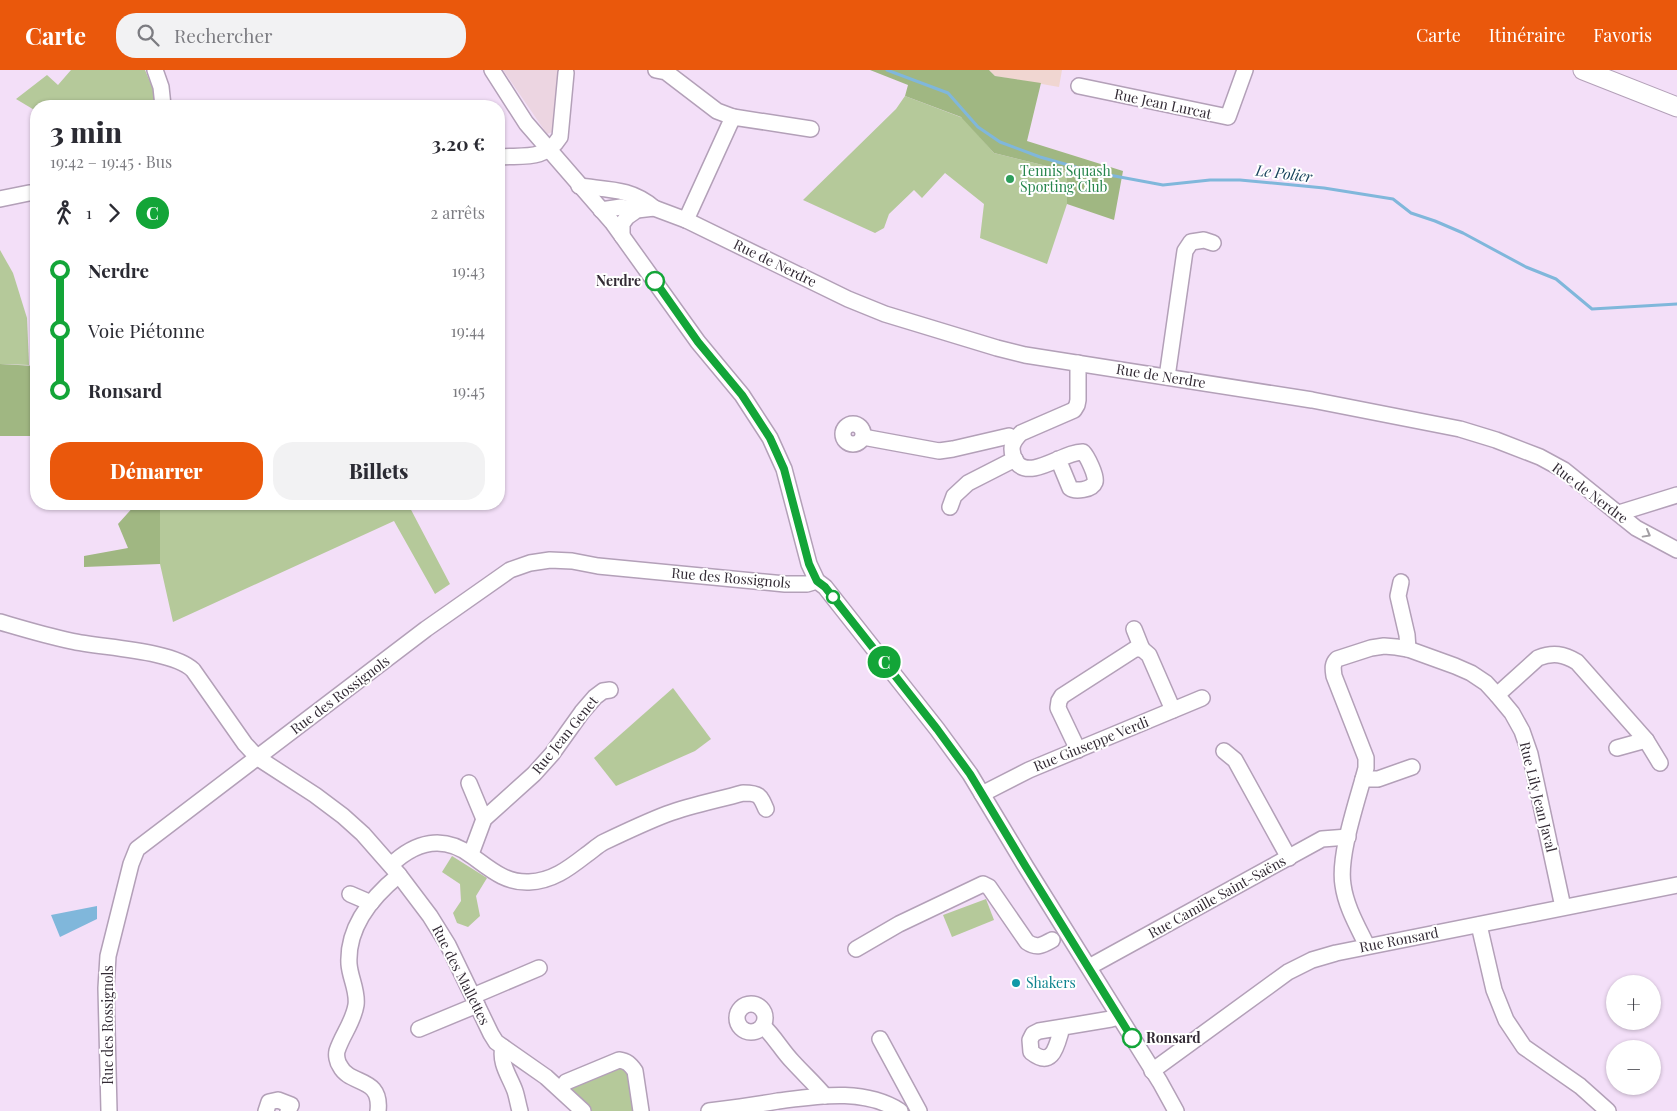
<!DOCTYPE html>
<html lang="fr">
<meta charset="utf-8">
<style>
body{margin:0;font-family:"Playfair Display",serif;background:#f2f2f3;color:#2b2b33;height:100vh;display:flex;flex-direction:column;font-size:19px;white-space:nowrap}
*{box-sizing:border-box;margin:0}
p{font-size:16px;color:#7c7c81}
.icon{flex:none;width:28px;height:28px;fill:none;stroke:currentColor;stroke-width:2;stroke-linecap:round;stroke-linejoin:round}
.map{position:relative;flex:1;overflow:hidden}
.panel{position:absolute;left:30px;top:30px;width:475px;height:410px;display:flex;flex-direction:column;background:#fff;border-radius:20px;box-shadow:0 1px 4px #0004}
.panel>*{flex:none}
.badge{padding:0 10px;border-radius:16px;font-size:18px;line-height:32px}
.fabs{position:absolute;left:1606px;top:905px;display:grid;gap:10px}
.fabs a{display:grid;place-items:center;width:55px;height:55px;border-radius:50%;background:#fff;box-shadow:0 1px 4px #0004;font-size:25px}
.map>.badge{position:absolute;translate:-50% -50%;box-shadow:0 0 0 2px #fff}
.legs{display:flex;align-items:center;gap:8px;height:55px;padding:0 20px;font-size:16px}
.legs p{margin-inline-start:auto}
.head{display:flex;align-items:center;justify-content:space-between;height:85px;padding:0 20px}
h1{font-size:28px;font-weight:800;line-height:38px}
.cta{display:flex;gap:10px;margin-top:auto;padding:10px 20px}
.cta a{flex:1;height:58px;border-radius:20px;background:#ea580c;color:#fff;font-size:20px;font-weight:800;line-height:58px;text-align:center}
.cta a+a{background:#f2f2f3;color:#2b2b33}
ul{padding:0 20px;list-style:none}
li{display:flex;align-items:center;gap:18px;height:60px;font-size:19px}
li i{display:grid;place-items:center;width:8px;height:100%;margin:0 6px;background:currentColor}
li i::after{content:'';width:12px;height:12px;margin:-6px;border:4px solid;border-radius:50%;background:#fff}
li p{margin-inline-start:auto}
li:first-child i{background:linear-gradient(#0000 50%,currentColor 0)}
li:last-child i{background:linear-gradient(currentColor 50%,#0000 0)}
header{display:flex;align-items:center;gap:30px;box-sizing:border-box;height:70px;padding:0 25px;background:#ea580c;color:#fff}
header strong{font-size:24px}
nav{display:flex;gap:28px;margin-inline-start:auto;font-size:18px}
.search{width:350px;height:45px;background:#f2f2f3;display:flex;align-items:center;gap:12px;box-sizing:border-box;padding:0 18px;border-radius:20px;color:#7c7c81;font-size:19px}
.map>svg:first-child{display:block}
.commercial{fill:#ecd5e1}
.industrial{fill:#f0d6d1}
.green{fill:#b5c99a}
.forest{fill:#a0b782}
.water{fill:#80b7db}
.lines{fill:none;stroke-linecap:round;stroke-linejoin:round}
.stream{stroke:#80b7db;stroke-width:3}
.minor-casing{stroke:#b3a0b8;stroke-width:18}
.major-casing{stroke:#b3a0b8;stroke-width:21}
.minor{stroke:#fff;stroke-width:15}
.major{stroke:#fff;stroke-width:19}
.oneway{stroke:#a39fa4}
.line-1-casing{stroke:#fff;stroke-width:11}
.line-1{stroke:#13a538;stroke-width:8}
.leisure-dot{fill:#2e9e5b;stroke:#fff;stroke-width:2}
.stop-1-dot{fill:#fff;stroke:#13a538;stroke-width:2.5}
.culture-dot{fill:#0f9aa8;stroke:#fff;stroke-width:2}
.labels{text-anchor:middle;stroke-width:4;stroke-linejoin:round;paint-order:stroke}
.street-label{font-size:14px;fill:#322a34;stroke:#fff}
.leisure-label{font-size:14px;fill:#27864d;stroke:#fff;text-anchor:start}
.stop-label{font-size:14px;font-weight:bold;fill:#322a34;stroke:#fff;text-anchor:end}
.culture-label{font-size:14px;fill:#0d838f;stroke:#fff;text-anchor:start}
.water-label{font-size:15px;font-style:italic;fill:#16425b;stroke:#fff}
</style>
<header>
<strong>Carte</strong>
<div class="search"><svg class="icon" aria-label="search" viewBox="0 0 24 24"><circle cx="10" cy="10" r="6"/><path d="M15 15l6 6"/></svg>Rechercher</div>
<nav><a>Carte</a><a>Itinéraire</a><a>Favoris</a></nav>
</header>
<div class="map">
<svg width="1677" height="1041" viewBox="0 0 1677 1041">
<rect width="100%" height="100%" fill="#f3dff8"/>
<path class="commercial" d="M503,0H572L570,56L547,64Z"/>
<path class="industrial" d="M989,0H1062L1059,17L995,6Z"/>
<g class="green">
<path d="M71,0H145L154,21V36H36V41L16,29L47,5L58,15Z"/>
<path d="M905,26L963,48L994,83L1067,101V134L1047,194L980,168L984,134L945,103L922,128L914,120L889,144L884,158L875,163L803,130L896,39Z"/>
<path d="M0,180L13,203L27,248L29,295L0,294Z"/>
<path d="M160,434H408L450,514L435,524L394,451L173,552L160,494Z"/>
<path d="M673,618L711,669L695,681L616,716L594,688Z"/>
<path d="M452,786L487,808L476,826L480,846L468,857L457,853L453,843L461,831L460,814L442,802Z"/>
<path d="M986,829L994,850L952,867L943,845Z"/>
<path d="M620,996L630,1002L635,1041H591L573,1023L572,1019L574,1014Z"/>
</g>
<g class="forest">
<path d="M870,0H989L995,6L1041,13L1027,71L1123,101L1114,150L1067,134V101L994,83L961,47L905,26L908,15Z"/>
<path d="M0,294L36,296V366H0Z"/>
<path d="M136,434H160V494L84,497V486L128,478L118,454Z"/>
</g>
<path class="water" d="M97,836V849L60,867L51,845Z"/>
<g class="lines">
<path class="stream" d="M887,0L948,23L978,57L1000,72L1040,87L1093,102L1163,115L1210,110H1240L1324,118L1393,129L1411,143L1435,151L1463,163L1526,197L1556,209L1592,239L1677,234"/>
<defs>
<g id="minor">
<path d="M155,0L161,17L163,36"/>
<path d="M492,0L526,53L612,152L698,272L742,325L770,368L784,399L809,494L817,511L825,517L937,659L970,704L1026,797L1160,1012L1176,1041"/>
<path d="M656,0L666,2L717,41L733,47"/>
<path d="M1079,16L1228,47L1245,0"/>
<path d="M499,87C523,85 545,91 560,67L566,3"/>
<path d="M579,116C608,120 631,118 654,138"/>
<path d="M0,129L29,123H36"/>
<path d="M601,140L621,137L637,140"/>
<path d="M686,150L733,47L811,59"/>
<path d="M622,166V154L627,147L637,140L654,138L686,150L848,229L885,244L997,278L1025,285L1312,330L1460,359L1496,370L1540,387L1564,400L1636,458L1677,480"/>
<path d="M1167,307L1185,181L1191,172L1204,170L1213,173"/>
<circle cx="853" cy="364" r="10"/>
<path d="M863,367L939,381L953,379L1009,366L1015,369"/>
<path d="M1058,389L1070,418C1075,422 1092,420 1095,412C1097,406 1087,386 1083,382C1065,381 1031,410 1017,393C1014,389 1012,384 1012,379C1012,372 1017,367 1021,363L1074,340L1077,335L1078,330V293"/>
<path d="M950,437L954,426L968,413L1015,389"/>
<path d="M1619,443L1677,425"/>
<path d="M1401,512L1398,526L1407,565L1408,579"/>
<path d="M0,552C24,559 47,566 71,571C102,578 172,580 193,600L245,674L258,688L315,725L343,746L363,764L399,805L430,846L448,875L491,964L496,972L546,1007L583,1041"/>
<path d="M1134,559L1142,579"/>
<path d="M1497,625L1538,588C1553,582 1564,584 1577,592L1646,670L1660,693"/>
<path d="M1617,678L1646,670"/>
<path d="M1078,680L1058,638L1059,631L1062,626L1135,579H1142L1149,585L1173,640"/>
<path d="M1224,681L1235,690L1289,788"/>
<path d="M1363,709H1378L1412,697"/>
<path d="M469,713L484,749"/>
<path d="M982,724L1029,700L1202,628"/>
<path d="M471,784L484,749L534,704L552,684L582,642L595,627L603,621L610,620"/>
<path d="M391,795C415,772 443,764 472,786C490,799 505,813 529,812C552,811 568,799 586,785C592,781 598,775 604,772C625,762 646,752 667,744C692,735 718,730 743,723C759,723 760,725 766,739"/>
<path d="M350,824L371,833"/>
<path d="M1479,855L1494,920L1506,950L1524,977L1580,1016L1608,1041"/>
<path d="M1367,876C1358,857 1346,837 1343,815C1338,785 1358,729 1366,698V688L1334,606C1333,599 1332,594 1337,589L1371,578L1384,576L1396,577L1408,579L1455,596L1471,603L1486,613L1497,625L1512,643L1522,661L1530,684L1563,837"/>
<path d="M856,879L899,854L983,814L989,817L1027,872C1037,879 1043,875 1052,870"/>
<path d="M1089,897L1322,769L1348,767"/>
<path d="M473,926L539,898"/>
<circle cx="751" cy="948" r="14"/>
<path d="M763,956C775,967 782,981 793,992C804,1004 815,1014 825,1026"/>
<path d="M1062,958C1057,973 1054,1000 1031,982L1030,970L1033,964L1039,961L1111,949L1119,947"/>
<path d="M419,959L477,935"/>
<path d="M880,969L919,1041"/>
<path d="M503,977C499,993 510,1007 515,1021C517,1027 518,1034 520,1041"/>
<path d="M1152,1001L1288,902L1312,890L1336,883L1677,815"/>
<path d="M561,1019L566,1012L619,990C627,991 630,994 635,1001L641,1041"/>
<path d="M109,1041L106,918L108,886L131,794L137,779L426,559L510,500L530,493L550,490L572,491L598,496L785,514H807L817,511"/>
<path d="M266,1041L269,1032L278,1030L291,1035L288,1041"/>
<path d="M378,1041C382,1006 350,1016 340,996C337,992 336,985 337,981C342,965 353,953 356,935C358,921 350,908 349,894C347,857 372,827 399,805"/>
<path d="M709,1041C732,1038 755,1035 778,1031C818,1026 864,1018 900,1041"/>
</g>
<path id="major" d="M1583,0L1677,37"/>
</defs>
<use href="#minor" class="minor-casing"/>
<use href="#major" class="major-casing"/>
<use href="#minor" class="minor"/>
<use href="#major" class="major"/>
</g>
<defs><path id="oneway-chevron" d="M-2-3.5L2.5 0L-2 3.5" fill="none" stroke-width="1.6" stroke-linecap="round" stroke-linejoin="round" transform="scale(1.25)"/></defs>
<use class="oneway" href="#oneway-chevron" transform="translate(1647 464) rotate(29)"/>
<g class="lines">
<defs>
<path id="line-1" d="M655,211L698,272L742,325L770,368L784,399L809,494L817,511L825,517L937,659L970,704L1026,797L1132,968"/>
</defs>
<use href="#line-1" class="line-1-casing"/>
<use href="#line-1" class="line-1"/>
</g>
<circle class="leisure-dot" cx="1010" cy="109" r="5"/>
<g class="stop-1-dot">
<circle cx="655" cy="211" r="9"/>
<circle cx="833" cy="527" r="6"/>
<circle cx="1132" cy="968" r="9"/>
</g>
<circle class="culture-dot" cx="1016" cy="913" r="5"/>
<g class="labels">
<g class="street-label">
<text transform="translate(1163 34) rotate(12)" y="5">Rue Jean Lurcat</text>
<text transform="translate(775 193) rotate(26)" y="5">Rue de Nerdre</text>
<text transform="translate(1161 306) rotate(9)" y="5">Rue de Nerdre</text>
<text transform="translate(1590 423) rotate(37)" y="5">Rue de Nerdre</text>
<text transform="translate(731 508) rotate(5)" y="5">Rue des Rossignols</text>
<text transform="translate(340 625) rotate(-37)" y="5">Rue des Rossignols</text>
<text transform="translate(565 665) rotate(-51)" y="5">Rue Jean Genet</text>
<text transform="translate(1091 674) rotate(-22)" y="5">Rue Giuseppe Verdi</text>
<text transform="translate(1538 727) rotate(76)" y="5">Rue Lily Jean Javal</text>
<text transform="translate(1217 827) rotate(-29)" y="5">Rue Camille Saint-Saëns</text>
<text transform="translate(1399 870) rotate(-11)" y="5">Rue Ronsard</text>
<text transform="translate(461 905) rotate(63)" y="5">Rue des Mallettes</text>
<text transform="translate(108 955) rotate(-90)" y="5">Rue des Rossignols</text>
</g>
<g class="leisure-label">
<text x="1020" y="106">Tennis Squash<tspan x="1020" dy="16">Sporting Club</tspan></text>
</g>
<g class="stop-label">
<text x="641" y="216">Nerdre</text>
<text x="1146" y="973" text-anchor="start">Ronsard</text>
</g>
<g class="culture-label">
<text x="1026" y="918">Shakers</text>
</g>
<g class="water-label">
<text transform="translate(1284 104) rotate(7)" y="5">Le Polier</text>
</g>
</g>
</svg>
<div class="fabs">
<a>+</a>
<a>−</a>
</div>
<b class="badge" style="left:884px;top:592px;background:#13a538;color:#fff">C</b>
<section class="panel">
<div class="head"><div><h1>3 min</h1><p>19:42 – 19:45 · Bus</p></div><b>3.20 €</b></div>
<div class="legs"><svg class="icon" aria-label="walk" viewBox="0 0 24 24"><circle cx="13" cy="4" r="2"/><path d="M13 8l-2 6 4 7M11 14l-3 7M7 12l3-4h3l4 4"/></svg>1<svg class="icon" aria-label="forward" viewBox="0 0 24 24"><path d="M9 5l7 7-7 7"/></svg><b class="badge" style="background:#13a538;color:#fff">C</b><p>2 arrêts</p></div>
<ul>
<li><i style="color:#13a538"></i><b>Nerdre</b><p>19:43</p></li>
<li><i style="color:#13a538"></i><span>Voie Piétonne</span><p>19:44</p></li>
<li><i style="color:#13a538"></i><b>Ronsard</b><p>19:45</p></li>
</ul>
<div class="cta"><a>Démarrer</a><a>Billets</a></div>
</section>
</div>
